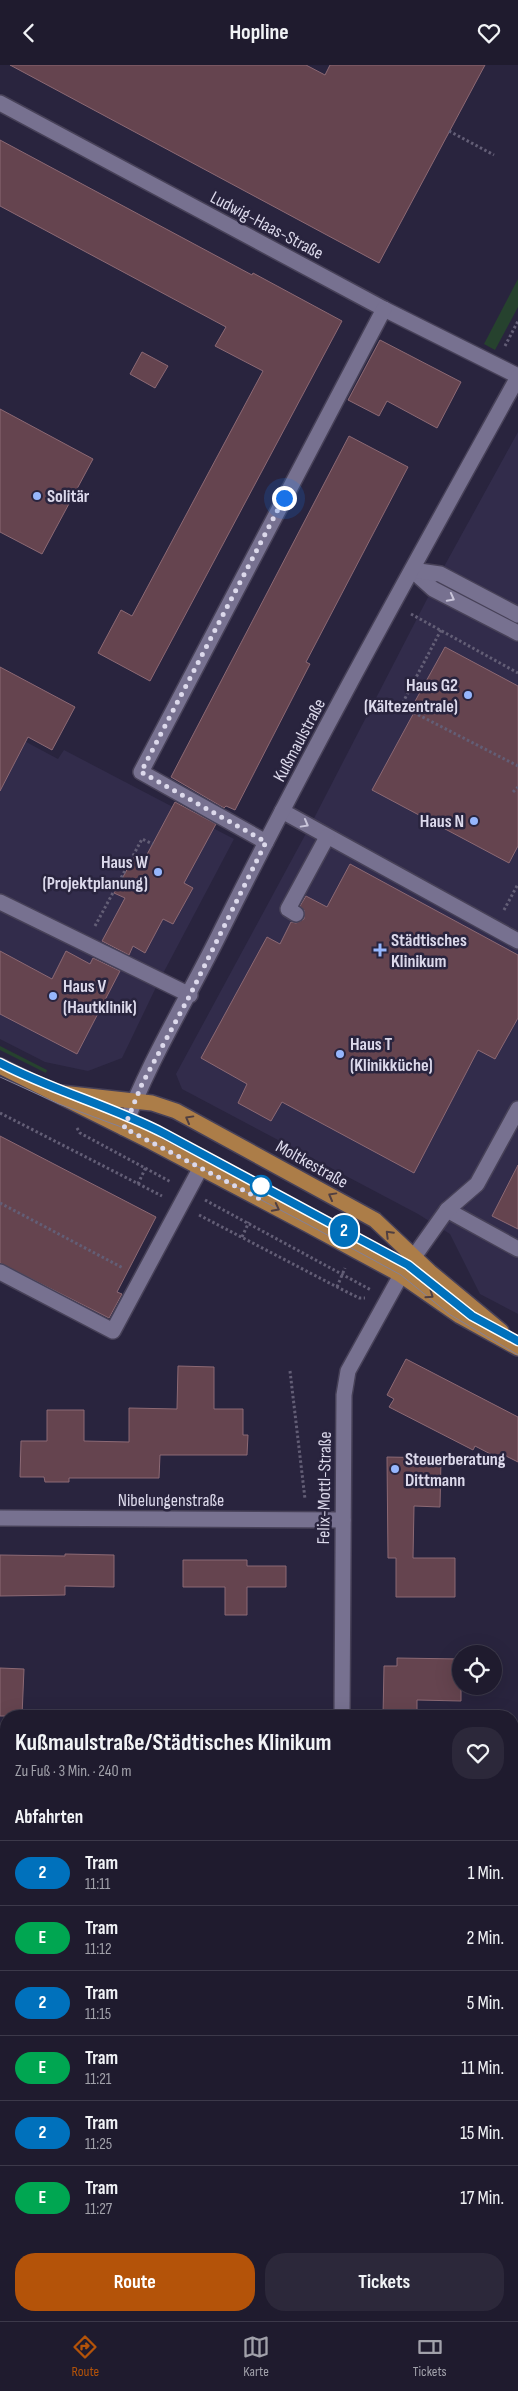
<!DOCTYPE html>
<html lang="de">
<meta charset="utf-8">
<style>
body{margin:0;font-family:"Sofia Sans Condensed",sans-serif;background:#2c283a;color:#f1f3f6;height:100vh;display:flex;flex-direction:column;font-size:19px;white-space:nowrap}
*{box-sizing:border-box;margin:0}
p{font-size:16px;color:#a1a1aa}
.icon{flex:none;width:28px;height:28px;fill:none;stroke:currentColor;stroke-width:2;stroke-linecap:round;stroke-linejoin:round}
.map{position:relative;flex:1;overflow:hidden}
.panel{position:absolute;left:0px;top:1645px;width:519px;height:611px;display:flex;flex-direction:column;background:#1f1b2e;border-radius:20px 20px 0 0;box-shadow:0 5px 20px #0002,0 0 0 1px #3c394a}
.panel>*{flex:none}
.badge{padding:0 10px;border-radius:16px;font-size:18px;line-height:32px}
.buttons{position:absolute;left:452px;top:1580px;display:grid;gap:10px}
.buttons a{display:grid;place-items:center;width:50px;height:50px;border-radius:50%;background:#1f1b2e;box-shadow:0 5px 20px #0002,0 0 0 1px #3c394a;font-size:25px}
.you{position:absolute;width:25px;height:25px;margin:-12px;border:4px solid #fff;border-radius:50%;background:#1a73e8;box-shadow:0 0 0 8px #1a73e833}
.map>.badge{position:absolute;translate:-50% -50%;box-shadow:0 0 0 2px #fff}
h2{padding:0 15px;font-size:19px;line-height:45px}
.round{display:grid;place-items:center;flex:none;width:52px;height:52px;border-radius:20px;background:#2c283a}
.head{display:flex;align-items:center;justify-content:space-between;height:85px;padding:0 15px}
h1{font-size:24px;font-weight:700;line-height:38px}
.cta{display:flex;gap:10px;margin-top:auto;padding:10px 15px}
.cta a{flex:1;height:58px;border-radius:20px;background:#b45309;color:#fff;font-size:20px;font-weight:700;line-height:58px;text-align:center}
.cta a+a{background:#2c283a;color:#f1f3f6}
ul{padding:0;list-style:none}
li{display:flex;align-items:center;gap:15px;height:65px;padding:0 15px;border-top:1px solid #3c394a}
li div{flex:1}
li b{display:block;font-size:19px}
li em{font-style:normal}
li .badge{min-width:55px;font-weight:700;text-align:center}
header{display:flex;justify-content:space-between;align-items:center;height:65px;padding:0 15px;background:#1f1b2e;font-size:22px;font-weight:700}
.tabs{display:flex;justify-content:space-around;align-items:center;height:70px;border-top:1px solid #3c394a;background:#1f1b2e;font-size:14px;color:#a1a1aa}
.tabs a{display:grid;justify-items:center;gap:2px}
.tabs .on{color:#b45309}
.map>svg:first-child{display:block}
.built{fill:#322c4b}
.green{fill:#26422e}
.building{fill:#65444f;stroke:#8c6974}
.lines{fill:none;stroke-linecap:round;stroke-linejoin:round}
.minor-casing{stroke:#474158;stroke-width:18}
.major-casing{stroke:#474158;stroke-width:18}
.path{stroke:#635e76;stroke-width:3;stroke-dasharray:2.5 2.5;stroke-linecap:butt}
.minor{stroke:#777190;stroke-width:15}
.major{stroke:#ac7d48;stroke-width:15}
.tram{stroke:#858197;stroke-width:1}
.oneway{stroke:#c8c4d9}
.oneway2{stroke:#503f41}
.line-casing{stroke:#fff;stroke-width:11}
.line{stroke:#0071bc;stroke-width:8}
.walk{stroke:#dcd9eb;stroke-width:5;stroke-dasharray:0 9}
.poi-dot{fill:#96b6fd;stroke:#29243e;stroke-width:2}
.stop-dot{fill:#fff;stroke:#0071bc;stroke-width:2.5}
.labels{text-anchor:middle;stroke-width:5;stroke-linejoin:round;paint-order:stroke}
.street-label{font-size:18px;fill:#dcd9eb;stroke:#29243e}
.poi-label{font-size:18px;font-weight:bold;fill:#dcd9eb;stroke:#29243e;text-anchor:start}
</style>
<header><svg class="icon" aria-label="back" viewBox="0 0 24 24"><path d="M15 5l-7 7 7 7"/></svg>Hopline<svg class="icon" aria-label="heart" viewBox="0 0 24 24"><path d="M12 20l-8-8c-3-5 5-10 8-4 3-6 11-1 8 4z"/></svg></header>
<div class="map">
<svg width="518" height="2256" viewBox="0 0 518 2256">
<rect width="100%" height="100%" fill="#29243e"/>
<g class="built">
<path d="M518,367V1249L480,1229L450,1169L418,1149L182,1024L176,1009L310,761L440,509Z"/>
<path d="M0,663L58,694L64,685L234,774L159,916L122,993L88,1006L45,997L0,974Z"/>
<path d="M0,1702H6V2250H126L125,2256H0Z"/>
</g>
<g class="green">
<path d="M518,214V242L495,285L484,279Z"/>
<path d="M0,981L47,1005L46,1008L0,985Z"/>
</g>
<g class="building">
<path d="M10,0H306L325,10L330,0H485L379,198Z"/>
<path d="M0,75L252,210L253,208L342,256L150,616L98,588L121,545L132,551L263,306L215,281L226,262L0,141Z"/>
<path d="M380,275L461,317L437,363L387,336L379,351L348,335Z"/>
<path d="M142,287L168,301L155,323L130,309Z"/>
<path d="M0,344L93,394L42,489L0,467Z"/>
<path d="M349,371L408,402L306,597L310,599L235,745L226,741L224,743L171,712Z"/>
<path d="M445,582L518,621V781L509,798L372,725L417,642L413,640Z"/>
<path d="M0,602L75,642L52,685L28,672L0,726Z"/>
<path d="M175,737L216,759L184,818L193,823L173,859L163,854L145,888L133,881L129,890L102,876L125,833L114,828L134,792L143,797Z"/>
<path d="M350,799L518,890V953L495,994L478,985L414,1108L282,1037L271,1056L238,1038L247,1019L201,993L267,872L280,879L291,857L296,858L304,854V845L300,841L306,831L327,842Z"/>
<path d="M0,886L52,914L66,886L90,899L93,893L120,906L77,989L0,949Z"/>
<path d="M0,1071L156,1152L117,1227L122,1229L109,1253L0,1198Z"/>
<path d="M518,1100V1164L492,1151Z"/>
<path d="M406,1294L518,1352V1397L506,1391L504,1396L475,1381L473,1385L389,1342L394,1334L387,1330Z"/>
<path d="M178,1301L214,1302V1344H243V1370H248L247,1390H160L159,1413H69V1417H45L44,1412H20L21,1376H47V1345H84V1376L129,1377V1343L177,1344Z"/>
<path d="M387,1392L441,1393L440,1442L414,1441L413,1493H455V1532H396V1493H388Z"/>
<path d="M65,1489L114,1490V1522L65,1521V1530L0,1531V1490L65,1491Z"/>
<path d="M183,1495H247V1501H286V1522H247V1550H225V1522H183Z"/>
<path d="M397,1593L461,1594V1636L417,1635V1651H383L384,1601H397Z"/>
<path d="M0,1603L24,1604L22,1651H0Z"/>
</g>
<g class="lines">
<defs>
<g id="minor">
<path d="M0,38L384,244L518,311"/>
<path d="M412,505L433,524L518,568"/>
<path d="M412,505L440,509L518,550"/>
<path d="M282,746L518,876"/>
<path d="M266,777L141,707L384,244"/>
<path d="M0,837L190,930"/>
<path d="M296,849L288,844L327,772"/>
<path d="M124,1063C149,995 190,930 222,864C315,677 417,495 518,312"/>
<path d="M447,1145L518,1184"/>
<path d="M0,1207L113,1266L200,1104"/>
<path d="M0,1453L343,1455"/>
<path d="M342,1651L344,1330L348,1306L401,1210L447,1145L477,1119L518,1044"/>
<path d="M512,1703H518"/>
<path d="M333,2256L334,2250"/>
</g>
<g id="major">
<path d="M0,1001L152,1077L309,1160L401,1210L460,1251L518,1283"/>
<path d="M61,1028L152,1038L176,1046L375,1155L430,1207L501,1266"/>
</g>
</defs>
<use href="#minor" class="minor-casing"/>
<use href="#major" class="major-casing"/>
<g class="path">
<path d="M449,66L494,90"/>
<path d="M505,281L518,256"/>
<path d="M411,549L518,608"/>
<path d="M441,565L401,641L518,701"/>
<path d="M513,727L518,722"/>
<path d="M504,845L518,819"/>
<path d="M95,861L142,774L153,779"/>
<path d="M0,1048L162,1131"/>
<path d="M77,1063L80,1068L171,1117"/>
<path d="M138,1119L146,1102"/>
<path d="M205,1135L371,1225"/>
<path d="M0,1138L123,1203"/>
<path d="M199,1150L337,1222L359,1233H365"/>
<path d="M242,1172L249,1157"/>
<path d="M337,1222L345,1203"/>
<path d="M290,1306L305,1434"/>
</g>
<use href="#minor" class="minor"/>
<use href="#major" class="major"/>
<g class="tram">
<path d="M0,998C53,1026 111,1041 165,1069L408,1200L472,1251L518,1276"/>
<path d="M0,1012L59,1039L124,1063L309,1160L401,1210L449,1249L518,1290"/>
</g>
</g>
<defs><path id="oneway-chevron" d="M-2-3.5L2.5 0L-2 3.5" fill="none" stroke-width="1.6" stroke-linecap="round" stroke-linejoin="round" transform="scale(1.25)"/></defs>
<g class="oneway">
<use href="#oneway-chevron" transform="translate(451 533) rotate(28)"/>
<use href="#oneway-chevron" transform="translate(305 759) rotate(29)"/>
</g>
<g class="oneway2">
<use href="#oneway-chevron" transform="translate(189 1054) rotate(-151)"/>
<use href="#oneway-chevron" transform="translate(332 1131) rotate(-151)"/>
<use href="#oneway-chevron" transform="translate(276 1143) rotate(27)"/>
<use href="#oneway-chevron" transform="translate(389 1169) rotate(-135)"/>
<use href="#oneway-chevron" transform="translate(430 1230) rotate(35)"/>
</g>
<g class="lines">
<defs>
<path id="line" d="M0,998C53,1026 112,1041 165,1069L408,1200L472,1251L518,1276"/>
</defs>
<use href="#line" class="line-casing"/>
<use href="#line" class="line"/>
<path class="walk" d="M261,1121L262,1135L124,1063L142,1019L190,930L266,777L141,707L284,433"/>
</g>
<g class="poi-dot">
<circle cx="37" cy="431" r="5"/>
<circle cx="468" cy="630" r="5"/>
<circle cx="474" cy="756" r="5"/>
<circle cx="158" cy="807" r="5"/>
<path d="M377.5 877.5h5v5h5v5h-5v5h-5v-5h-5v-5h5z"/>
<circle cx="53" cy="931" r="5"/>
<circle cx="340" cy="989" r="5"/>
<circle cx="395" cy="1404" r="5"/>
</g>
<circle class="stop-dot" cx="261" cy="1121" r="10"/>
<g class="labels">
<g class="street-label">
<text transform="translate(267 160) rotate(28)" y="6">Ludwig-Haas-Straße</text>
<text transform="translate(299 675) rotate(-62)" y="6">Kußmaulstraße</text>
<text transform="translate(312 1099) rotate(29)" y="6">Moltkestraße</text>
<text transform="translate(324 1423) rotate(-89)" y="6">Felix-Mottl-Straße</text>
<text x="171" y="1441">Nibelungenstraße</text>
</g>
<g class="poi-label">
<text x="47" y="437">Solitär</text>
<text x="458" y="626" text-anchor="end">Haus G2<tspan x="458" dy="21">(Kältezentrale)</tspan></text>
<text x="464" y="762" text-anchor="end">Haus N</text>
<text x="148" y="803" text-anchor="end">Haus W<tspan x="148" dy="21">(Projektplanung)</tspan></text>
<text x="391" y="881">Städtisches<tspan x="391" dy="21">Klinikum</tspan></text>
<text x="63" y="927">Haus V<tspan x="63" dy="21">(Hautklinik)</tspan></text>
<text x="350" y="985">Haus T<tspan x="350" dy="21">(Klinikküche)</tspan></text>
<text x="405" y="1400">Steuerberatung<tspan x="405" dy="21">Dittmann</tspan></text>
</g>
</g>
</svg>
<div class="buttons">
<a><svg class="icon" aria-label="locate" viewBox="0 0 24 24"><circle cx="12" cy="12" r="6"/><path d="M12 2v4M12 18v4M2 12h4M18 12h4"/></svg></a>
</div>
<div class="you" style="left:284px;top:433px"></div>
<b class="badge" style="left:344px;top:1166px;background:#0071bc;color:#fff">2</b>
<section class="panel">
<div class="head"><div><h1>Kußmaulstraße/Städtisches Klinikum</h1><p>Zu Fuß · 3 Min. · 240 m</p></div><a class="round"><svg class="icon" aria-label="heart" viewBox="0 0 24 24"><path d="M12 20l-8-8c-3-5 5-10 8-4 3-6 11-1 8 4z"/></svg></a></div>
<h2>Abfahrten</h2>
<ul>
<li><span class="badge" style="background:#0071bc;color:#fff">2</span><div><b>Tram</b><p>11:11</p></div><em>1 Min.</em></li>
<li><span class="badge" style="background:#00a651;color:#fff">E</span><div><b>Tram</b><p>11:12</p></div><em>2 Min.</em></li>
<li><span class="badge" style="background:#0071bc;color:#fff">2</span><div><b>Tram</b><p>11:15</p></div><em>5 Min.</em></li>
<li><span class="badge" style="background:#00a651;color:#fff">E</span><div><b>Tram</b><p>11:21</p></div><em>11 Min.</em></li>
<li><span class="badge" style="background:#0071bc;color:#fff">2</span><div><b>Tram</b><p>11:25</p></div><em>15 Min.</em></li>
<li><span class="badge" style="background:#00a651;color:#fff">E</span><div><b>Tram</b><p>11:27</p></div><em>17 Min.</em></li>
</ul>
<div class="cta"><a>Route</a><a>Tickets</a></div>
</section>
</div>
<nav class="tabs">
<a class="on"><svg class="icon" aria-label="directions" viewBox="0 0 24 24"><path d="M12 3l9 9-9 9-9-9zM9 14v-3h6M13 9l2 2-2 2"/></svg>Route</a>
<a><svg class="icon" aria-label="map" viewBox="0 0 24 24"><path d="M3 6l6-2 6 2 6-2v14l-6 2-6-2-6 2zM9 4v14M15 6v14"/></svg>Karte</a>
<a><svg class="icon" aria-label="tickets" viewBox="0 0 24 24"><path d="M3 7h18v10H3zM15 7v10"/></svg>Tickets</a>
</nav>
